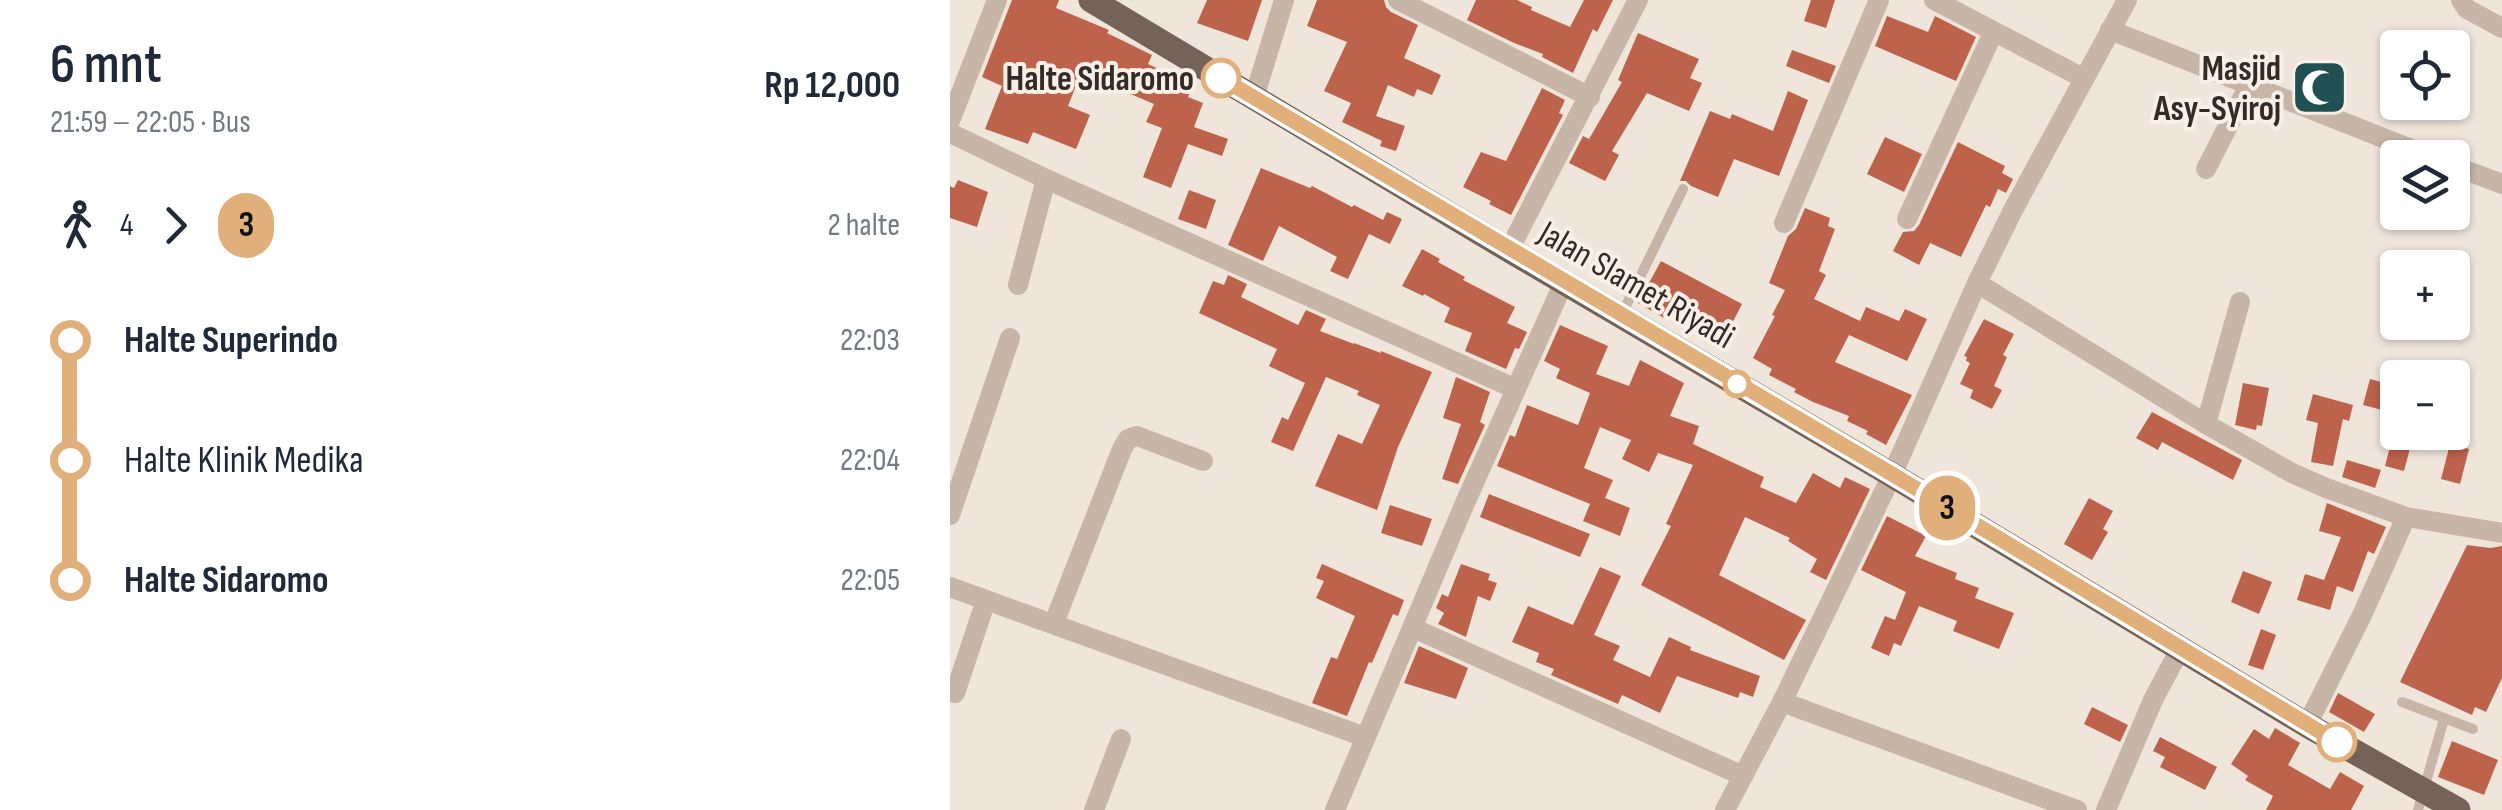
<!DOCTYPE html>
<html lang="id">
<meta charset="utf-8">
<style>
body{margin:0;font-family:"Sofia Sans Condensed",sans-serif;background:#f2f2f3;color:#1f2937;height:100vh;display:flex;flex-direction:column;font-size:38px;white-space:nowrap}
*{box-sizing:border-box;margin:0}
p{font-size:32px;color:#747a83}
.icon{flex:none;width:55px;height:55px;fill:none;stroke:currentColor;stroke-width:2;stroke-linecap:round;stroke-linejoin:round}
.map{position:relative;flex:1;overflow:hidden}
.details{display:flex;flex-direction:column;background:#fff;width:950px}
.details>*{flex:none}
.badge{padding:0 20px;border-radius:32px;font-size:35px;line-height:65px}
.tools{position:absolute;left:1430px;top:30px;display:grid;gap:20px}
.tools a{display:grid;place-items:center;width:90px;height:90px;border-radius:10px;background:#fff;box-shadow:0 2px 8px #0004;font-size:50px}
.map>.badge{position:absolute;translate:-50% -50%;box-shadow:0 0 0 5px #fff}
.legs{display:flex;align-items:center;gap:15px;height:110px;padding:0 50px;font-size:32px}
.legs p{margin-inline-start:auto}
.headline{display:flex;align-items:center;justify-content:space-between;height:170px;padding:0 50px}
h1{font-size:55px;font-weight:600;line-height:75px}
ul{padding:0 50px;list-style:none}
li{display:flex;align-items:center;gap:35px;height:120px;font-size:38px}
li i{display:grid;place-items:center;width:15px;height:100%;margin:0 12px;background:currentColor}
li i::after{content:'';width:25px;height:25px;margin:-12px;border:8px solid;border-radius:50%;background:#fff}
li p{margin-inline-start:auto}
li:first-child i{background:linear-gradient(#0000 50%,currentColor 0)}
li:last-child i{background:linear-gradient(currentColor 50%,#0000 0)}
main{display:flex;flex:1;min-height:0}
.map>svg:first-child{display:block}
.building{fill:#bd634b}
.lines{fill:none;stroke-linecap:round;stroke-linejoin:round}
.service{stroke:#c7b5a7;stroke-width:10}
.minor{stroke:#c7b5a7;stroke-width:20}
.primary{stroke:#756259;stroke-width:25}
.line-1-casing{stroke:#fff;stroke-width:22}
.line-1{stroke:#e1af79;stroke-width:15}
.stop-1-dot{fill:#fff;stroke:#e1af79;stroke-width:5}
.labels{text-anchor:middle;stroke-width:8;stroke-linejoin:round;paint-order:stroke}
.poi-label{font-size:35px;font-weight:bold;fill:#342b27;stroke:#f8efe6;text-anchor:end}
.stop-label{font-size:35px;font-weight:bold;fill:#342b27;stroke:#f8efe6;text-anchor:end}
.street-label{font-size:35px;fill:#342b27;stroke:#f8efe6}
</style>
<main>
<section class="details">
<div class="headline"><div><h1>6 mnt</h1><p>21:59 – 22:05 · Bus</p></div><b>Rp 12,000</b></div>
<div class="legs"><svg class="icon" aria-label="walk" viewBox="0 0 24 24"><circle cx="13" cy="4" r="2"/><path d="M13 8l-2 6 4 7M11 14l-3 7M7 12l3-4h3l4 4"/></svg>4<svg class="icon" aria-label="forward" viewBox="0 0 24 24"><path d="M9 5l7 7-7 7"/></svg><b class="badge" style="background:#e1af79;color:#111">3</b><p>2 halte</p></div>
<ul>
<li><i style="color:#e1af79"></i><b>Halte Superindo</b><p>22:03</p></li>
<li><i style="color:#e1af79"></i><span>Halte Klinik Medika</span><p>22:04</p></li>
<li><i style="color:#e1af79"></i><b>Halte Sidaromo</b><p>22:05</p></li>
</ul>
</section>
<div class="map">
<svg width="1552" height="810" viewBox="0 0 1552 810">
<rect width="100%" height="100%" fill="#f0e5db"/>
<g class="building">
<path d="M62,0H109L106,8L159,30L157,33L202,55L198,64L228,78L227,81L242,87L238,97L253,103L244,127L278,139L272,156L238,144L221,188L193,177L212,128L196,122L204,104L131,73L118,106L140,115L126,149L83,132L78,144L35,129L52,86L32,77Z"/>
<path d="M257,0H312L298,41L247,23Z"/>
<path d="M367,0H434L436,7L441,12L468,25L454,58L491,75L482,95L467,89L464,97L438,85L426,116L455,126L446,151L430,146L432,141L392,122L401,103L374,91L397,42L357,26Z"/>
<path d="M526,0H567L582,7L581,10L620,27L634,0H663L647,32L643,29L623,73L592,57L593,54L564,43L517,20Z"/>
<path d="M861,0H885L876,28L854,21Z"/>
<path d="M937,16L978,32L985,16L1026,37L1006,81L925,46Z"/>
<path d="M688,33L749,59L740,78L752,83L739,111L697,93L662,151L669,155L655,181L619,163L633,136L639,139L672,82L668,80Z"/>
<path d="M842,50L886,66L879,83L836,66Z"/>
<path d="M592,88L615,100L609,113L613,115L561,215L539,204L541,201L513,187L531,152L556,161Z"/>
<path d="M838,91L858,100L829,176L784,159L768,197L741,186L736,181H730L760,111L780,119L782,114L823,131Z"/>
<path d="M935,137L972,154L954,192L917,174Z"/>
<path d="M1008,142L1055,166L1052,173L1063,179L1056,193L1048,189L1040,207L1036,205L1011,257L980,243L969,265L943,251L953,232L964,231L969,225Z"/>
<path d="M311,168L360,188L362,186L402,207L404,205L433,220L437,212L452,219L440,244L419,234L398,279L380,271L387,257L329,226L313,261L278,245Z"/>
<path d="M8,180L38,192L27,227L0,218V186L4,188Z"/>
<path d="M239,190L266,200L256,229L228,219Z"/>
<path d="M855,208L880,218L878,226L885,229L869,271L876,275L864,299L910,321L916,307L949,321L955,309L977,319L957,361L899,335L885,362L962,395L936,445L916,434L918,431L897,421L899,416L863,402L844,392L846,389L819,375L822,369L803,358L825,316L822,315L835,290L819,283L838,236L846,229Z"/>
<path d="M472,249L490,259L488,262L515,277L513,280L565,307L557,323L577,332L569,349L565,348L556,369L515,351L522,333L494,322L500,308L474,294L473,296L452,286Z"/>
<path d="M711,261L792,304L773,341L749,328L752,324L721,306L714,318L688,303Z"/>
<path d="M278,275L297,284L291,297L348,325L356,310L376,319L370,331L404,344V343L431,353V351L482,372L448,447L427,510L365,486L388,434L412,444L430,405L407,395L409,391L376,377L343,451L321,442L332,417L338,420L355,383L319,366L327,349L249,313L263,281L274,285Z"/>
<path d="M1034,319L1064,334L1053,355L1057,357L1044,386L1052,390L1042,409L1020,398L1023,390L1010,384L1020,363L1016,361L1017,357L1014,356Z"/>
<path d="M610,325L658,346L646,374L679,386L690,360L734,383L720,416L749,426L743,444L814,477L810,487L846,503L863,473L890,488L895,477L920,489L876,580L860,572L867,559L838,541L840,538L795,517L769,575L856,620L834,660L691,585L721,526L716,524L743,465L708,453L699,472L672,459L681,440L650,427L634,468L663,480L655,498L680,508L670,536L633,521L640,504L547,466L560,435L565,437L577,405L628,425L640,393L606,378L610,369L594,361Z"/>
<path d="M506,377L540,392L530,422L535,425L508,484L492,479L511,424L493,418Z"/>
<path d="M1420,379L1447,386L1440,412L1413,405Z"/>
<path d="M1293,383L1319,388L1312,426L1307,425L1306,430L1285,425Z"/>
<path d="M1363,394L1403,405L1399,421L1393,419L1383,466L1361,462L1368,423L1356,420Z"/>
<path d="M1202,412L1292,460L1283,480L1212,442L1208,450L1186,438Z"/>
<path d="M1444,431L1463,437L1454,471L1435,466Z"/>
<path d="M1500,444L1519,449L1510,484L1491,479Z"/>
<path d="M1397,460L1431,470L1425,488L1392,477Z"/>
<path d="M539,494L640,534L630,557L530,517Z"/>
<path d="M1139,498L1163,511L1153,529L1158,532L1142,560L1114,544Z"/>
<path d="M1377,503L1436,527L1424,554L1418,551L1403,592L1387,586L1380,610L1347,600L1355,574L1374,580L1391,537L1369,531Z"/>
<path d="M440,505L482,519L472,546L431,533Z"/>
<path d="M937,516L976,536L965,556L1007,573L1005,579L1029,588L1025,598L1064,613L1049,649L1003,631L1007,621L969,606L951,646L944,643L939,656L921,648L935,616L945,620L956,592L911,570Z"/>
<path d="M1517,545L1540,548L1552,546V678L1536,712L1525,707L1522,715L1450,682Z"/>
<path d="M372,564L454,600L448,616L443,614L422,663L419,662L397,716L362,703L381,657L387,659L405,616L366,598L374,581L366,578Z"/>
<path d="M511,564L540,574L538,580L547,583L540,601L528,596L516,637L488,624L494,613L486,608L492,594L498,597Z"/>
<path d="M650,567L671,576L644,635L670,646L663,660L700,677L719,637L741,647L740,650L810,676L803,697L790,692L788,698L727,676L710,713L672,695L668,704L601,675L604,669L586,662L589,653L562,642L578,606L623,625Z"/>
<path d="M1293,571L1322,582L1309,614L1281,602Z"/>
<path d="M1311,629L1326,635L1313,670L1298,665Z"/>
<path d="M469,646L518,668L506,699L454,683Z"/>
<path d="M1388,693L1425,714L1414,732L1379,712Z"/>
<path d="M1142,707L1178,725L1170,742L1134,724Z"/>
<path d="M1325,728L1350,743L1338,765L1380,789L1390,772L1414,786L1401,810H1316L1323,796L1295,780L1298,776L1281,764L1304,729L1319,739Z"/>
<path d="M1210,737L1267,767L1255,790L1210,767L1215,757L1203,751Z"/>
<path d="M1502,741L1548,760L1534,795L1488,777Z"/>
</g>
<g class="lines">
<g class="service">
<path d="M672,314L733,189"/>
<path d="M1452,702L1523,729"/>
<path d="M1468,810L1494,719"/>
</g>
<g class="minor">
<path d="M448,0L640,97"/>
<path d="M984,0L1133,78"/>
<path d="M1511,0L1517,9L1552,28"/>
<path d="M1160,30L1484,158"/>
<path d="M304,98L334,0"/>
<path d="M0,121L47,0"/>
<path d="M0,133L96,179L566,389"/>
<path d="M1502,165L1552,184"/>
<path d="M1256,169L1299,85"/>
<path d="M957,219L1043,33"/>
<path d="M834,223L929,0"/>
<path d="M559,250L688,0"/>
<path d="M1027,283L1256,424L1342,473L1376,488L1456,517L1552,533"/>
<path d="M68,285L96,179"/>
<path d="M1256,424L1290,302"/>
<path d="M0,515L60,338"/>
<path d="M0,587L415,737"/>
<path d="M104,623L172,449L178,439L187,436L253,461"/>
<path d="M463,628L793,776"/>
<path d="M5,693L36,600"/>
<path d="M832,702L1127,810"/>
<path d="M1357,725L1413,613L1456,517"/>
<path d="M144,810L171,739"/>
<path d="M385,810L515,503L614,282"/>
<path d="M775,810L832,702L942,475L1027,283L1063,210L1177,0"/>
<path d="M1156,810L1203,700L1230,649"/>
</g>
<path class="primary" d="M141,0L559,250L942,475L1357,725L1508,810"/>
</g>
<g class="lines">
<defs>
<path id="line-1" d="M271,78L942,474L1387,742"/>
</defs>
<use href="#line-1" class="line-1-casing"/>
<use href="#line-1" class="line-1"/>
</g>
<defs>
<symbol id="mosque-square" viewBox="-11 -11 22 22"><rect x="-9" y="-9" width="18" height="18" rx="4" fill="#205052" stroke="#f8efe6"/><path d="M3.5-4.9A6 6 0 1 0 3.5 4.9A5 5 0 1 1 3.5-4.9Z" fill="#fff"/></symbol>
</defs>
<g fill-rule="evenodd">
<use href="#mosque-square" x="1338" y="56" width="63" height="63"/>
</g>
<g class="stop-1-dot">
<circle cx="271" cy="78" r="18"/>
<circle cx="787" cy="384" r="12"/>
<circle cx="1387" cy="742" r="18"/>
</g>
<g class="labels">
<g class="poi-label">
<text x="1331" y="80">Masjid<tspan x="1331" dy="40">Asy-Syiroj</tspan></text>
</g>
<g class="stop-label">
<text x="244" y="90">Halte Sidaromo</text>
</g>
<g class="street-label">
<text transform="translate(687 284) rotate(30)" y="12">Jalan Slamet Riyadi</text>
</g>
</g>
</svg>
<div class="tools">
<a><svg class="icon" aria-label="locate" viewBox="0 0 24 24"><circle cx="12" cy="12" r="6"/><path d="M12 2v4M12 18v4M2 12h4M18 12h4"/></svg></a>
<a><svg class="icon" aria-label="layers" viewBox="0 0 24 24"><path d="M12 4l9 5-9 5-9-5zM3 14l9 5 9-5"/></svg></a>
<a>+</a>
<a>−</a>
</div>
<b class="badge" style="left:997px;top:508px;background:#e1af79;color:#111">3</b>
</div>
</main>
